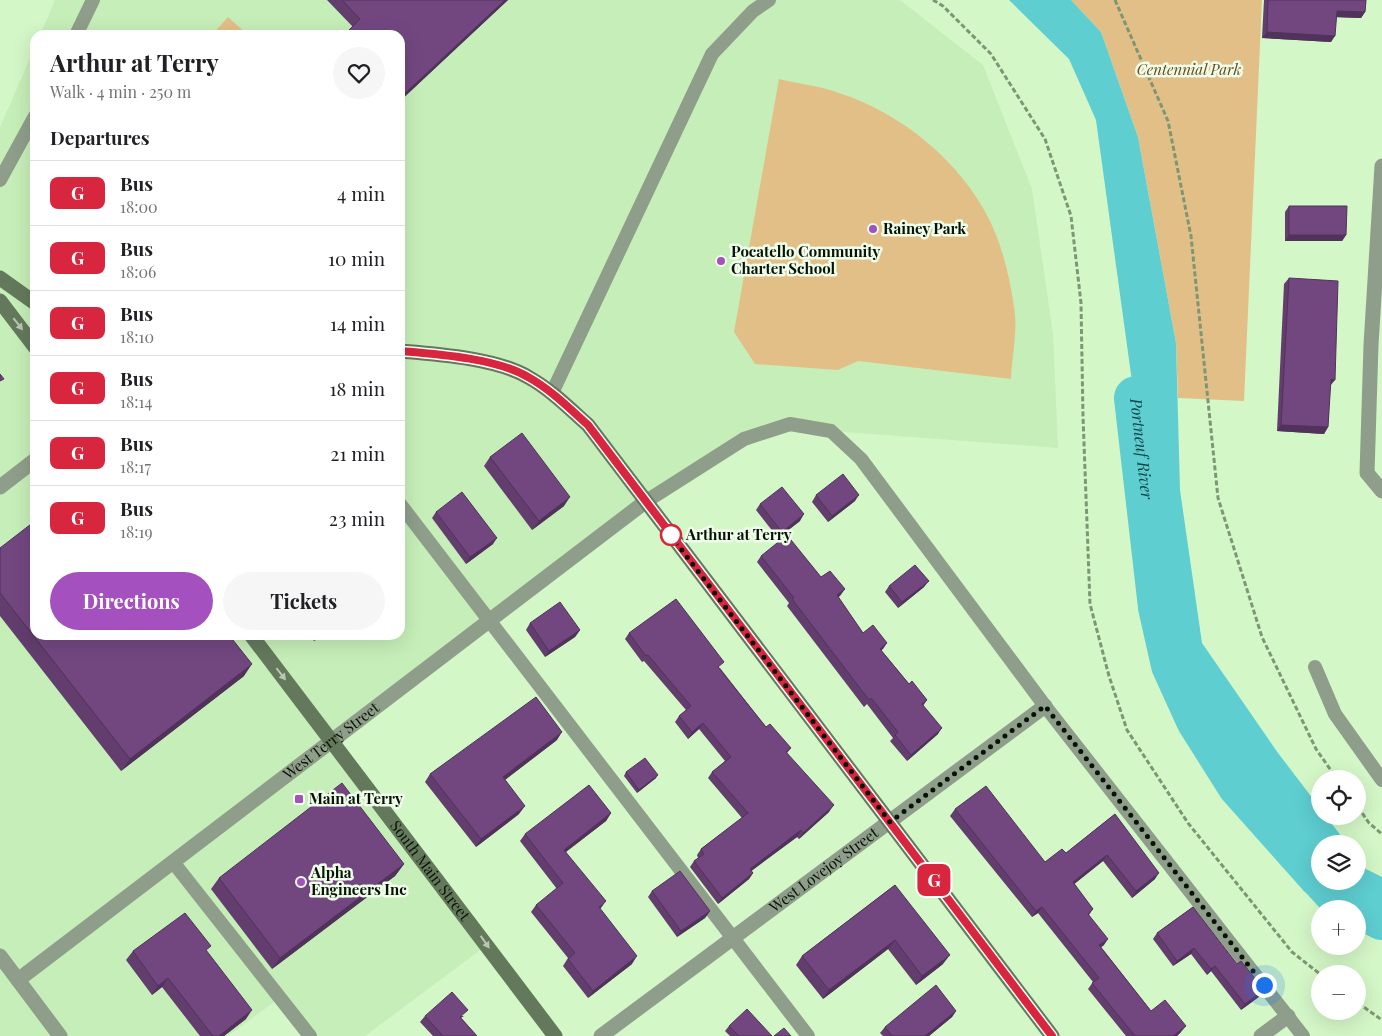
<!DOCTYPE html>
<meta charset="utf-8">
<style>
body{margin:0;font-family:"Playfair Display",serif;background:#f6f6f6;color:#202124;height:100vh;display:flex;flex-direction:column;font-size:19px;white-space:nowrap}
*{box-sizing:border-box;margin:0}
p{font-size:16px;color:#757577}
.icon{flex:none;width:28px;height:28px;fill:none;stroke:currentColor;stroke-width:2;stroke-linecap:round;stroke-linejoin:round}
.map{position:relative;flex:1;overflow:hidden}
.panel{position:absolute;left:30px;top:30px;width:375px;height:610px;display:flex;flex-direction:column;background:#fff;border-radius:15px;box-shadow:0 5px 20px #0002}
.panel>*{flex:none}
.badge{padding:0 10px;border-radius:8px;font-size:18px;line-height:32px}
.controls{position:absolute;left:1311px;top:770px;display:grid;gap:10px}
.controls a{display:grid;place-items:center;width:55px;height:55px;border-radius:50%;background:#fff;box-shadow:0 5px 20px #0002;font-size:25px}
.you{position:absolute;width:25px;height:25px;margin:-12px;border:4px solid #fff;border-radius:50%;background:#1a73e8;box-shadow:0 0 0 8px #1a73e833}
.map>.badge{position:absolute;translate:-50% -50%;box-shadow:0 0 0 2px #fff}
h2{padding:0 20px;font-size:19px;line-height:45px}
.round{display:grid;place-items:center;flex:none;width:52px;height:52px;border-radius:26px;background:#f6f6f6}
.head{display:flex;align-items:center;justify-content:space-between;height:85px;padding:0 20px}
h1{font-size:24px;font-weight:700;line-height:38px}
.action{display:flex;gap:10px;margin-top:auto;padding:10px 20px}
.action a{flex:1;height:58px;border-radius:30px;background:#a450be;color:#fff;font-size:20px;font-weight:700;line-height:58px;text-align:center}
.action a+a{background:#f6f6f6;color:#202124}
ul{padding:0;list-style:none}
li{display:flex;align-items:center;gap:15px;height:65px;padding:0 20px;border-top:1px solid #e0e0e0}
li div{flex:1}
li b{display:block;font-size:19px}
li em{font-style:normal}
li .badge{min-width:55px;font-weight:700;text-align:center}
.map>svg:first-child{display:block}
.built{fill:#c6eeb8}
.green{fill:#e3bf88}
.water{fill:#5eced1}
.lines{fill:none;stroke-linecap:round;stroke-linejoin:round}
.river{stroke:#5eced1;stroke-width:44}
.path{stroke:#7d9674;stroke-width:3;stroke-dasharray:5 2.5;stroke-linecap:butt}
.lane{stroke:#8f9e8a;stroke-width:14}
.street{stroke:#8f9e8a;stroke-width:15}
.secondary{stroke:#64795c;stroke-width:15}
.wall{fill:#623d6e}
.shaded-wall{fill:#50325a}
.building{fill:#724780;stroke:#50325a}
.oneway{fill:#b7c8b1}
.line-casing{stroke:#fff;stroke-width:11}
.line{stroke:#d7263d;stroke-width:8}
.walk{stroke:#071304;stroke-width:5;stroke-dasharray:0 9}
.poi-dot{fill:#a450be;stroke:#effdea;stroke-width:2}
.stop-dot{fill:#fff;stroke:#d7263d;stroke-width:2.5}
.labels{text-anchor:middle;stroke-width:5;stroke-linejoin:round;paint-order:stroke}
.park-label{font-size:15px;font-style:italic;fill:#684914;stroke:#effdea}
.poi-label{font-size:15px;font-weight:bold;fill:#071304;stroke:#effdea;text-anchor:start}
.stop-label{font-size:15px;font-weight:bold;fill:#071304;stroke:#effdea;text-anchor:start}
.street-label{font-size:15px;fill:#071304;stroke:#effdea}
.water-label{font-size:16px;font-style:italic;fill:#093f40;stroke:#effdea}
</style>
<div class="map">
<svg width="1382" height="1036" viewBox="0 0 1382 1036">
<rect width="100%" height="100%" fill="#d4f7c7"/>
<path class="built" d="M55,0H900L983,65L1032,189L1053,334L1058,448L831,431L790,424L744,439L645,502L332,740L487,945L365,1036H310L281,997L228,1036H0V127L35,47V635H400V35H40Z"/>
<g class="green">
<path d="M1071,0H1262L1244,401L1178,398L1176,343L1138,137L1101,32Z"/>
<path d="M228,17L248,35H212Z"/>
<path d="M779,79C799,84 820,86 839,93C901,113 960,161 989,219C1002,245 1010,278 1014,307C1018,329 1012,356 1011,379L858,361L838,370L755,364L734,332Z"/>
</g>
<g class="water">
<path d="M1009,0H1071L1101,32L1138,137L1176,343L1180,490L1202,643L1278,753L1320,808V816H1326L1347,844H1320V870L1239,785L1168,643L1096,120L1069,59Z"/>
<path d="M1358,857L1366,869L1382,877V924L1349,900L1331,881H1358Z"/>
</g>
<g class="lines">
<g class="river">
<path id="s1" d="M1136,398L1160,607L1173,665L1198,720L1239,785L1320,876"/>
<path d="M1325,881L1337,894L1382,918"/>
</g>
<g class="path">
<path d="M933,0L943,6L991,54L1045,139L1071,216L1081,303L1083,416L1090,604L1109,676L1127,730L1188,823L1292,952L1320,974"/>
<path d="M1115,0L1168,121L1191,236L1218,498L1262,637L1316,749L1337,779"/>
<path d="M1358,807L1369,823L1382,834"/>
<path d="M1358,1003L1382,1020"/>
</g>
<g class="lane">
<path d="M76,35L93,0"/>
<path d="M0,180L35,116"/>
<path d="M552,393L712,54L753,11L769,0"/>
<path d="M645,502L744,439L790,424L831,431L861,459L1045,706L1303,1036"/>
<path d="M400,504L808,1036"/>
<path d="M1315,667L1335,714L1382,780"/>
<path d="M173,862L310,1036"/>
</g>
<g class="street">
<path d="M1382,166L1371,345L1367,473L1382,491"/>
<path d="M0,487L35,460"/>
<path d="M0,956L60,1036"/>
<path id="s2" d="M18,980L645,502"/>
<path id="s3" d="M601,1036L1045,706"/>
<path d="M1261,1036L1288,1016"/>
</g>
<g class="secondary">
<path d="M0,278L35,303"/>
<path d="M0,301L35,347"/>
<path d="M400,351C436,354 496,358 528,377C550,389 569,408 588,425L1052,1036"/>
<path id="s4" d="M251,635L555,1036"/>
</g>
</g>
<g class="wall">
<path d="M327,0H508L400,101L353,27Z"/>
<path d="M1264,0H1366L1365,12L1361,18L1336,17L1331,42L1262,38Z"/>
<path d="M1289,206L1346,235L1342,241H1285V212Z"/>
<path d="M1289,278L1330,386L1328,427L1324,434L1277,431L1284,284Z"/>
<path d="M490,457L564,506L532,530L484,466Z"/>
<path d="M816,495L855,501L828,522L812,502Z"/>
<path d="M760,504L800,521L778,538L756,510Z"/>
<path d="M436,512L493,544L466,564L432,518Z"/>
<path d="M0,548L244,676L121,771L0,616Z"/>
<path d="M761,556L821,577L845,589L838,597L863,633L887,643L881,650L909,684L927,700L923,706L938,734L907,761L890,741L893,738L867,704L864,707L787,606L789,603L757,562Z"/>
<path d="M889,586L924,587L898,608L885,592Z"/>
<path d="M530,623L580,630L575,637L545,657L526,630Z"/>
<path d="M629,633L720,668L766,727L791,748L787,753L829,812L799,839L797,837L751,871L753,873L749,879L718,904L690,867L694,861L698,858L697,855L701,849L742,818L708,778L712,772L725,761L699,729L688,739L675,722L679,716L686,710L644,661L642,662L625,639Z"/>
<path d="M310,635H323L314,641Z"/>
<path d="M557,740L505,780L519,814L476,847L425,782L430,774Z"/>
<path d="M626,772L656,778L637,793L624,776Z"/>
<path d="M955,809L1045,862L1066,853L1115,814L1155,879L1132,898L1103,861L1074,884L1093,909L1089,915L1104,945L1101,947L1151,1011L1181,1032L1177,1036H1126L1088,989L1093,982L1038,913L1032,917L950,816Z"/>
<path d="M611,813L606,821L566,852L632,964L588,998L563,966L568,958L531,912L536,905L557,889L520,841L525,834Z"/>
<path d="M404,864L395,876L272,969L211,889L219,878Z"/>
<path d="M895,885L943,964L916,985L888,949L823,999L796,965L802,956Z"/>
<path d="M652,891L710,911L705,918L677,937L648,897Z"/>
<path d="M1193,907L1260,996L1241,1010L1211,971L1207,975L1191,954L1173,966L1153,939L1157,933Z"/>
<path d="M133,951L207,952L246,1019L224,1036H200L162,987L152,995L126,960Z"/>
<path d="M956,1011L952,1017L929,1036H883L880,1033L885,1027Z"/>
<path d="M425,1016H464L461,1018L477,1036H433L420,1022Z"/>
<path d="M729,1026L772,1036H730L725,1031Z"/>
</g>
<g class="shaded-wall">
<path d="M505,0H508L400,101V98Z"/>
<path d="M1337,11L1365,12L1361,18L1332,17Z"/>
<path d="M1267,32L1335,36L1331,42L1262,38Z"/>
<path d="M1289,235H1346L1342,241H1285Z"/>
<path d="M1331,379L1335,380L1330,386Z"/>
<path d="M1281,425L1328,427L1324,434L1277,431Z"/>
<path d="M859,495L855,501L828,522L832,516Z"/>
<path d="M570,497L564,506L532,530L539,521Z"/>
<path d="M804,514L800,521L778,538L782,532Z"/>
<path d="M497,538L493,544L466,564L470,557Z"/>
<path d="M929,581L924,587L898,608L902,602Z"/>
<path d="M845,589L840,596L833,601L837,595Z"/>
<path d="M580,630L575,637L545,657L549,651Z"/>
<path d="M319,635H323L314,641Z"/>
<path d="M887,643L883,649L876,655L880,649Z"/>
<path d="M252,664L244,676L121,771L130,759Z"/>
<path d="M703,723L699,729L688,739L692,732Z"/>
<path d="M942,728L938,734L907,761L911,755Z"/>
<path d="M562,732L557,740L498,785L503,777Z"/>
<path d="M658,775L656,778L637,793L639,790Z"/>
<path d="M834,805L829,812L799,839L803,833Z"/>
<path d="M525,806L519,814L476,847L481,839Z"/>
<path d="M611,813L606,821L559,857L564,850Z"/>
<path d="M801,830L797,837L746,875L750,869Z"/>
<path d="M1107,855L1103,861L1068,889L1073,882Z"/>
<path d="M404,864L395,876L272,969L280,958Z"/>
<path d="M753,873L749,879L718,904L722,898Z"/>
<path d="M1159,873L1155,879L1132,898L1136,891Z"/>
<path d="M606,901L601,908L593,914L599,907Z"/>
<path d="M1042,907L1038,913L1032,917L1036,911Z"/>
<path d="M710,911L705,918L677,937L681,931Z"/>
<path d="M1108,939L1104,945L1095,952L1099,945Z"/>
<path d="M895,940L888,949L823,999L829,990Z"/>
<path d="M1194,948L1191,954L1173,966L1177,961Z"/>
<path d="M950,955L943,964L916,985L922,976Z"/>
<path d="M637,956L632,964L588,998L593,991Z"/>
<path d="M1215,966L1211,971L1207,975L1211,969Z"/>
<path d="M168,978L162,987L152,995L158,986Z"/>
<path d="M1264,990L1260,996L1241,1010L1245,1004Z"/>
<path d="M252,1010L246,1019L224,1036H219Z"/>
<path d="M956,1011L952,1017L929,1036H925Z"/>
<path d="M1186,1026L1181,1032L1177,1036H1173Z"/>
</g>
<g class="building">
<path d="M342,0H505L400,98V35H344L360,19Z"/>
<path d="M1268,0H1366L1365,12L1337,11L1335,36L1267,32Z"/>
<path d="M1289,206H1347L1346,235H1289Z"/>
<path d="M1289,278L1338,281L1335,380L1331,379L1328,427L1281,425Z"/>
<path d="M0,374L4,379L0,381Z"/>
<path d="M522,433L570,497L539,521L490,457Z"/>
<path d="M843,474L859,495L832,516L816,495Z"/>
<path d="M782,487L804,514L782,532L760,504Z"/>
<path d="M462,492L497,538L470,557L436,512Z"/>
<path d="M35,521V635H229L252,664L130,759L0,593V548Z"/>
<path d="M787,535L821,577L830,571L845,589L837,595L863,633L873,625L887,643L880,649L909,684L912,681L927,700L922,704L942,728L911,755L895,735L898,732L871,698L869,700L792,599L794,598L761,556Z"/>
<path d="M915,565L929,581L902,602L889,586Z"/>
<path d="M676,599L724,662L718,667L766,727L770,724L791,748L786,752L834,805L803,833L801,830L750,869L753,873L722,898L694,861L704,854L701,849L748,813L712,772L731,757L703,723L692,732L679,716L691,706L648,655L646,656L629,633Z"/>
<path d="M560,602L580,630L549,651L530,623Z"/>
<path d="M536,697L562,732L503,777L525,806L481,839L430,774Z"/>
<path d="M645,758L658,775L639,790L626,772Z"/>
<path d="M342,783L404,864L280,958L219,878Z"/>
<path d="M589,785L611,813L564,850L606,901L599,907L637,956L593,991L568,959L575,953L536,905L563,883L525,834Z"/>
<path d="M986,786L1045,862L1062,849L1066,853L1115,814L1159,873L1136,891L1107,855L1073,882L1093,909L1088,914L1108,939L1099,945L1151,1011L1165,1000L1186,1026L1173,1036H1135L1092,983L1099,978L1042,907L1036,911L955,809Z"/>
<path d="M680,871L710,911L681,931L652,891Z"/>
<path d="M895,885L950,955L922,976L895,940L829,990L802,956Z"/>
<path d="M1193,907L1237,964L1241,961L1264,990L1245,1004L1215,966L1211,969L1194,948L1177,961L1157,933Z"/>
<path d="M185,913L211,946L206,950L252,1010L219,1036H213L168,978L158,986L133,951Z"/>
<path d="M936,985L956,1011L925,1036H892L885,1027Z"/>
<path d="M452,992L468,1010L460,1017L477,1036H443L425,1016Z"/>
<path d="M747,1009L772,1036H739L729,1026Z"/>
<path d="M784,1028L791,1036H774Z"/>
</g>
<defs><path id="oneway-solid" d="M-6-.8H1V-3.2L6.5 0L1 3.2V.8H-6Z" transform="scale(1.25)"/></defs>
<g class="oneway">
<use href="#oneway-solid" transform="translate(18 324) rotate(52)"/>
<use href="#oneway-solid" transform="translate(281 674) rotate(52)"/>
<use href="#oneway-solid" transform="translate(485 942) rotate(55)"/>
</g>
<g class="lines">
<defs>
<path id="line" d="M400,351C436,354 496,358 528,377C550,389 569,408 588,425L1052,1036"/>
</defs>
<use href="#line" class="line-casing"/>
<use href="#line" class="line"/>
<path class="walk" d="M671,535L668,532L890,822L1045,706L1264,985"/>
</g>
<g class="poi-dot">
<circle cx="873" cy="229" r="5"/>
<circle cx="721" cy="261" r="5"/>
<rect x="294" y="794" width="10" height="10" rx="2.5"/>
<circle cx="301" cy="882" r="5"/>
</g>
<circle class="stop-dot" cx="671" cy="535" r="10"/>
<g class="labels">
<g class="park-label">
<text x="1189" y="75">Centennial Park</text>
</g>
<g class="poi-label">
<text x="883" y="234">Rainey Park</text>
<text x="731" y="257">Pocatello Community<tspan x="731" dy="17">Charter School</tspan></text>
<text x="309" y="804">Main at Terry</text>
<text x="311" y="878">Alpha<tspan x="311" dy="17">Engineers Inc</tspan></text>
</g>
<g class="stop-label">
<text x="686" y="540">Arthur at Terry</text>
</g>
<g class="street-label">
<text dy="5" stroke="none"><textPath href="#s2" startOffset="394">West Terry Street</textPath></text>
<text dy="5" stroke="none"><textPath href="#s4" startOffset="296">South Main Street</textPath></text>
<text dy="5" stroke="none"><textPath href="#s3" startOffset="278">West Lovejoy Street</textPath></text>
</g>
<g class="water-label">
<text dy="6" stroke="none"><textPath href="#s1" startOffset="51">Portneuf River</textPath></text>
</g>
</g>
</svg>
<div class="controls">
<a><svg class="icon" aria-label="locate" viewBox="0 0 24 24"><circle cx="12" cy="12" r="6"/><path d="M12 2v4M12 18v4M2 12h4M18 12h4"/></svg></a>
<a><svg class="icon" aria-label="layers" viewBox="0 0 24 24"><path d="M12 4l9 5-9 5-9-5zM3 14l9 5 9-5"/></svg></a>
<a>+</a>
<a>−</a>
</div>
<div class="you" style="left:1264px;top:985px"></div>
<b class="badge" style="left:934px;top:880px;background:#d7263d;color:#fff">G</b>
<section class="panel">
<div class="head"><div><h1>Arthur at Terry</h1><p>Walk · 4 min · 250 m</p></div><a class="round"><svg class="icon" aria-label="heart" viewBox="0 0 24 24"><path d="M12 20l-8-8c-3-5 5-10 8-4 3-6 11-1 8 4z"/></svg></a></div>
<h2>Departures</h2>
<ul>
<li><span class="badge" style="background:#d7263d;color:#fff">G</span><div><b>Bus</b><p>18:00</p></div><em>4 min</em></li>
<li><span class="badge" style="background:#d7263d;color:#fff">G</span><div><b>Bus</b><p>18:06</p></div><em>10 min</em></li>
<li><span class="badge" style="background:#d7263d;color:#fff">G</span><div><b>Bus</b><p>18:10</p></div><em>14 min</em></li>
<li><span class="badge" style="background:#d7263d;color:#fff">G</span><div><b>Bus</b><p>18:14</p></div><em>18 min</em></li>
<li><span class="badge" style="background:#d7263d;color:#fff">G</span><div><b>Bus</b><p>18:17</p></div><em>21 min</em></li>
<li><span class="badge" style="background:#d7263d;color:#fff">G</span><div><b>Bus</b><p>18:19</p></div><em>23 min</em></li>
</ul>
<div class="action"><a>Directions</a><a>Tickets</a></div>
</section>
</div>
